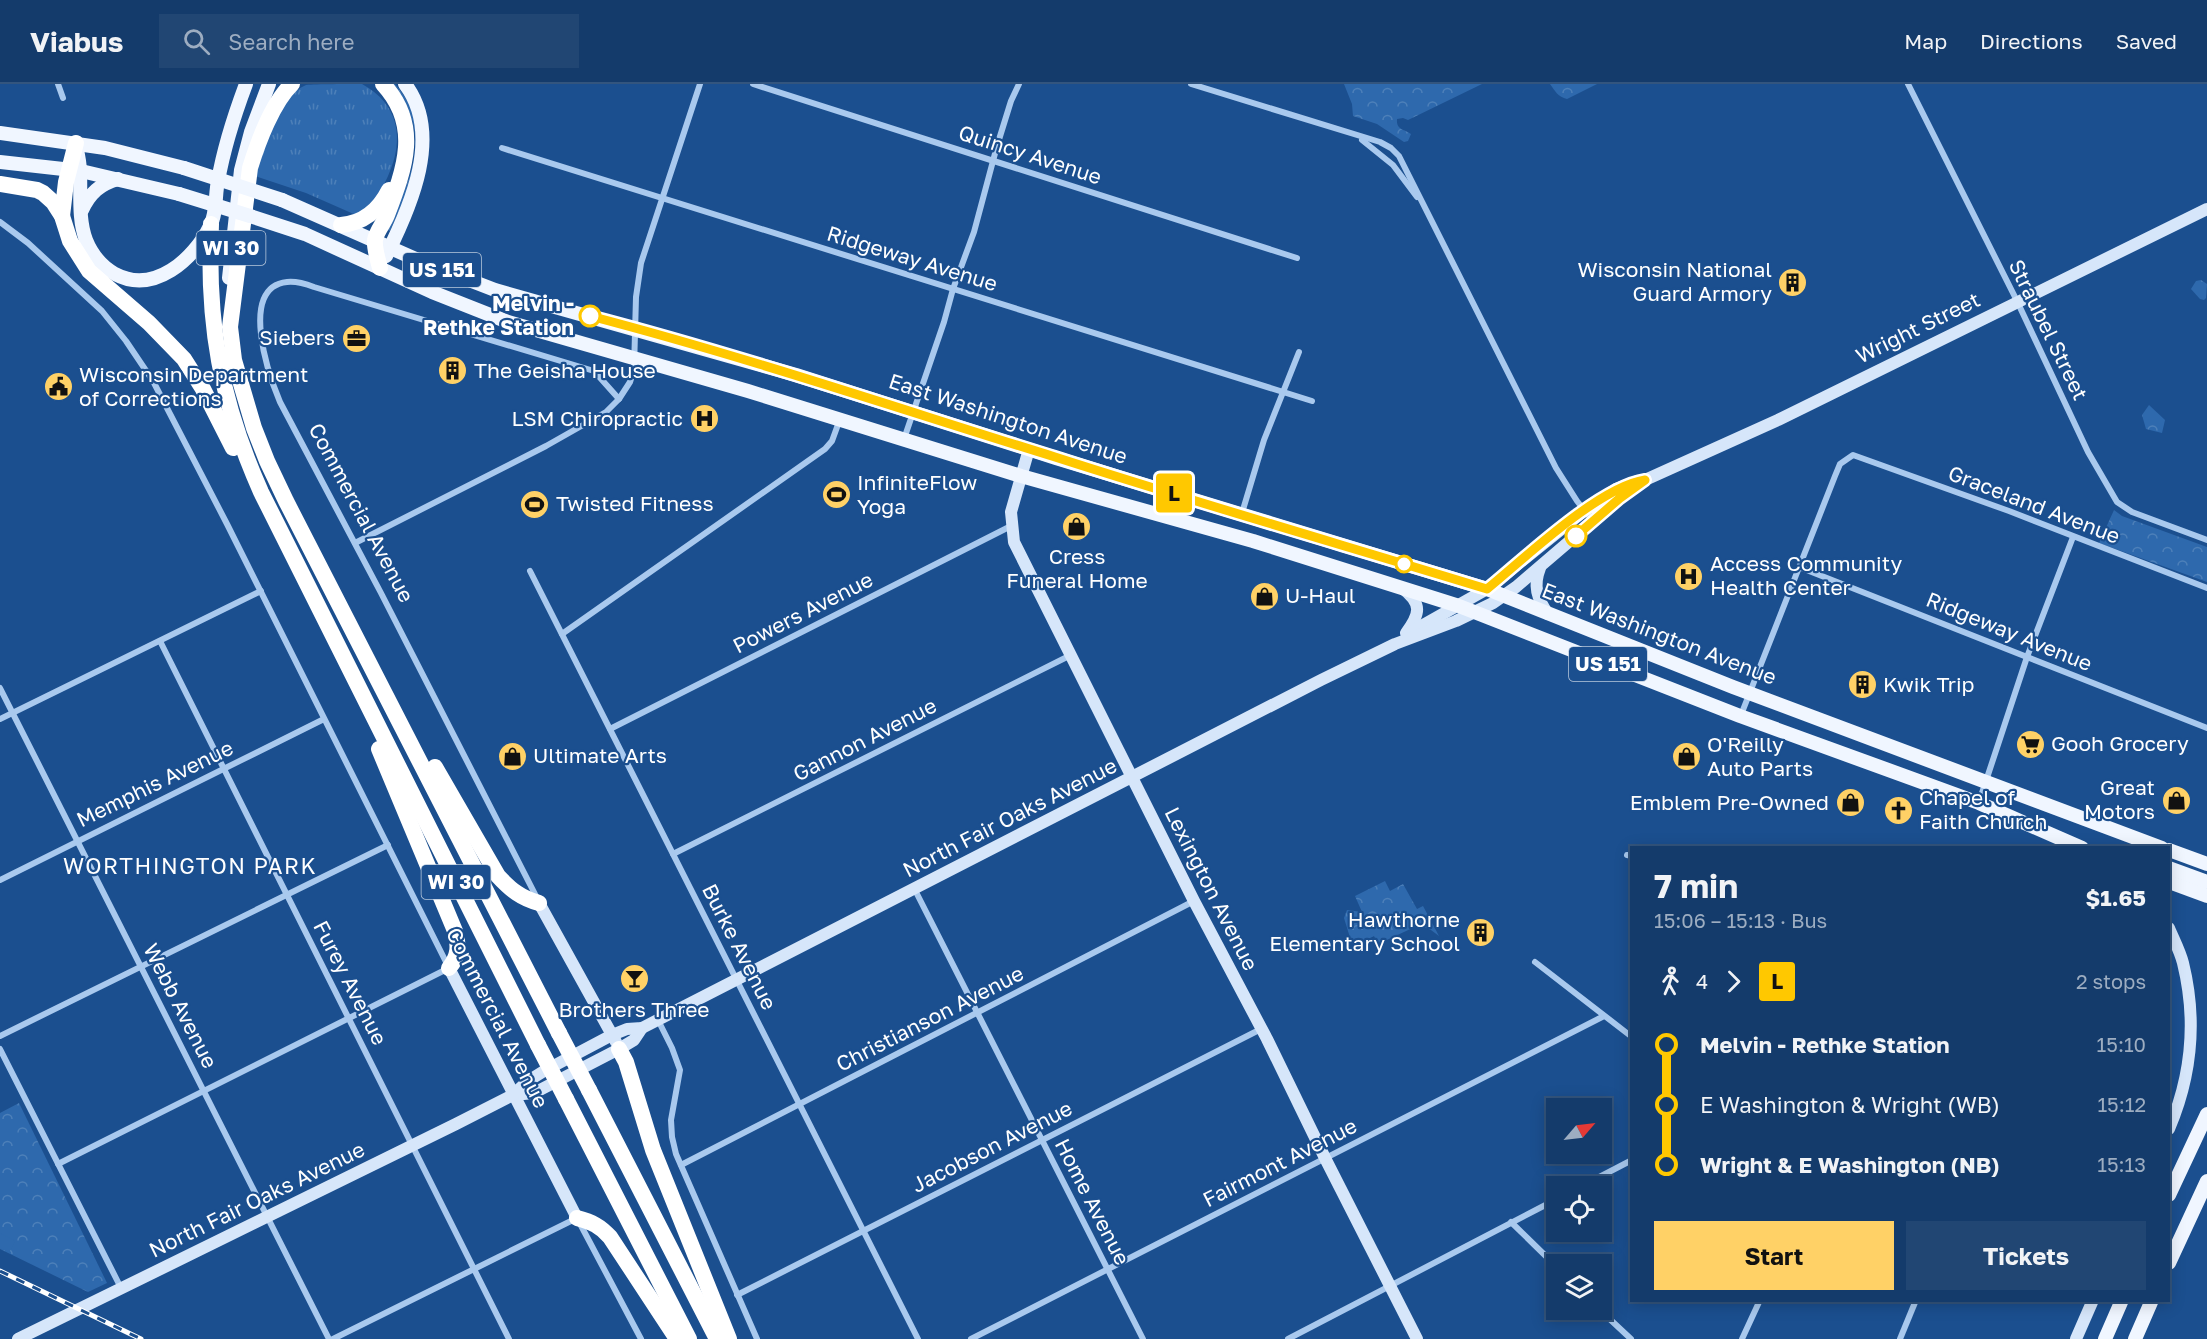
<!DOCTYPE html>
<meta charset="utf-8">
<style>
body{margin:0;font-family:"Golos Text",sans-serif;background:#214673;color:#f1f3f6;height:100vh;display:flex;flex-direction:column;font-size:22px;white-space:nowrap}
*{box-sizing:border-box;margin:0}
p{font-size:20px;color:#9dadc1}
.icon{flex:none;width:33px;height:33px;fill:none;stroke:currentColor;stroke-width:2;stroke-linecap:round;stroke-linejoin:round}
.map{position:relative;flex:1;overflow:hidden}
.drawer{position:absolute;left:1630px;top:762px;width:540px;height:456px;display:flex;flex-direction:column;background:#143b6b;border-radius:0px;box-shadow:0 3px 15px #0003,0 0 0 2px #33557e}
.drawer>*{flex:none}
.badge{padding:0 12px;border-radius:4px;font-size:21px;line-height:39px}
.needle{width:39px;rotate:62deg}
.fabs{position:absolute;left:1546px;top:1014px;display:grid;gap:12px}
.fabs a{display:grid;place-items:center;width:66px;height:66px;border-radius:0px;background:#143b6b;box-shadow:0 3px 15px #0003,0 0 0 2px #33557e;font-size:30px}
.map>.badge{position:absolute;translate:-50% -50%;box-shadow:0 0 0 3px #fff}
.legs{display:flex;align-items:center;gap:9px;height:66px;padding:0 24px;font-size:20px}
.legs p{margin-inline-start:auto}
.summary{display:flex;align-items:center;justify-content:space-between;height:102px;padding:0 24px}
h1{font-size:33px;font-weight:700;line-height:45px}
.action{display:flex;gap:12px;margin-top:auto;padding:12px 24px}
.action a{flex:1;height:69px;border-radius:0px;background:#ffd166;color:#111;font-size:24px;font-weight:700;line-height:69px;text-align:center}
.action a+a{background:#214673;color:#f1f3f6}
ul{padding:0 24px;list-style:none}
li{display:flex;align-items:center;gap:21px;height:60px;font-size:22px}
li i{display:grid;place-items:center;width:9px;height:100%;margin:0 8px;background:currentColor}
li i::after{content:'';width:15px;height:15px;margin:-8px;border:4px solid;border-radius:50%;background:#143b6b}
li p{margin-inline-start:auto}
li:first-child i{background:linear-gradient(#0000 50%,currentColor 0)}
li:last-child i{background:linear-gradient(currentColor 50%,#0000 0)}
header{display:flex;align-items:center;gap:36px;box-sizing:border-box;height:84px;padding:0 30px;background:#143b6b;border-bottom:2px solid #33557e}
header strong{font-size:28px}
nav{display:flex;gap:33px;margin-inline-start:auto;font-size:21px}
.search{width:420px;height:54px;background:#214673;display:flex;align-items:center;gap:15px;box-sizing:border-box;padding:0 21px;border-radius:0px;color:#9dadc1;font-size:22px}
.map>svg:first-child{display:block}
.grass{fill:url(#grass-tufts)}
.forest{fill:url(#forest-crowns)}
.garden{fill:#2e69ad}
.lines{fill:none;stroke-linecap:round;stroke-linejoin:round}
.street{stroke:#a9c9ee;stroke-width:6}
.secondary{stroke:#d6e6fa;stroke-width:12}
.primary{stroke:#f0f6ff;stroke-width:14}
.highway{stroke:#fff;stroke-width:16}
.rail-casing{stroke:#fff;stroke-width:5}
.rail{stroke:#1b4f8f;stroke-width:3;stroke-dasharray:9;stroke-linecap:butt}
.primary-bridge{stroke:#f0f6ff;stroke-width:14}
.highway-bridge{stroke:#fff;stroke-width:16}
.line-1-casing{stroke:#fff;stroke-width:14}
.line-1{stroke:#ffc800;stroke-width:9}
.stop-1-dot{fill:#fff;stroke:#ffc800;stroke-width:3}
.labels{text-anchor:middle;stroke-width:4.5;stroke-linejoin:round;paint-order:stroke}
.shield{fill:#1b4f8f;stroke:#bbcadd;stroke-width:1.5}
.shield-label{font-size:20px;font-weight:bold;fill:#fff}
.street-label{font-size:21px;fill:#fff;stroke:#1b4f8f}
.poi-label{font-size:21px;fill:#fff;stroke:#1b4f8f;text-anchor:start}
.stop-label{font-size:21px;font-weight:bold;fill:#fff;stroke:#1b4f8f;text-anchor:end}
.neighbourhood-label{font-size:22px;letter-spacing:1.5px;fill:#fff;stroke:#1b4f8f}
</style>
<header>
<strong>Viabus</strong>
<div class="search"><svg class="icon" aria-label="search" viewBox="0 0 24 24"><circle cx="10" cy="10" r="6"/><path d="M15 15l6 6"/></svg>Search here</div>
<nav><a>Map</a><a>Directions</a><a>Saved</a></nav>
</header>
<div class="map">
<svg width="2207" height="1255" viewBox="0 0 2207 1255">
<defs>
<pattern id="grass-tufts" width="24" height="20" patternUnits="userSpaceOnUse" patternTransform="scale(1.5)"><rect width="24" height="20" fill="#2e69ad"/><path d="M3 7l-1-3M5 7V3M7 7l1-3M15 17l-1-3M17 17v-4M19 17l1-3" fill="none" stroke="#4d80b9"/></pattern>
<pattern id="forest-crowns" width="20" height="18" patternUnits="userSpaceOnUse" patternTransform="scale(1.5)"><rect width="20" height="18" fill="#2e69ad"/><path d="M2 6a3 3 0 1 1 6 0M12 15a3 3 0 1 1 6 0" fill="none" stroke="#4d80b9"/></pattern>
</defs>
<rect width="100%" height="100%" fill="#1b4f8f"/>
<g class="grass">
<path d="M362,0C399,20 405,55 388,92C379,111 374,119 356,131L306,109L255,92C264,67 279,11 306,1C316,0 349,0 362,0Z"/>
<path d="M392,0H395C438,49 413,97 390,147L387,146C411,94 434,50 392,0Z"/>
</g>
<g class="forest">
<path d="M1344,0H1482L1408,36L1403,34L1397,35C1396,46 1404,45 1411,50L1408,57L1404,58L1377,40L1353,32L1352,20Z"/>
<path d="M1550,0H1597L1567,15C1558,13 1555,7 1550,0Z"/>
<path d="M2196,197L2201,196L2207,200L2206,214L2204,216L2200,215L2191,205Z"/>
<path d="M2149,321L2165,336L2162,349L2146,345L2142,331Z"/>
<path d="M2114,426L2122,432L2207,463V498L2099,459Z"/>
<path d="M1385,797L1390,807L1403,800L1417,825L1423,822L1439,852L1431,846L1419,841L1378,860L1374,852L1365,857L1352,860L1344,834L1347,826L1362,828L1355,812Z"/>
<path d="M19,1019L107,1199L88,1208L0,1165V1029Z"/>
</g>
<path class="garden" d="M0,1149L15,1157L9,1169L0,1164Z"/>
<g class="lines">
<g class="street">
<path d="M58,0L63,14"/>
<path d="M753,0L1297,174"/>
<path d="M1191,0L1380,58L1391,64L1399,72L1556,384L1577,417L1593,437"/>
<path d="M1908,0L2017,217L2088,368L2117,418L2132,428L2207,456"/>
<path d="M1362,56L1393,81L1417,113"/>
<path d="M502,64L1312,317"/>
<path d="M0,138L28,159L102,227L126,257L153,297L227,440L449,884L58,1080"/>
<path d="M904,355L944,238L953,205L974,148L997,62L1011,17L1019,0"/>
<path d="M1242,429L1264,356L1299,268"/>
<path d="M355,459L546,362L606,328L619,315L630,298L634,285L636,213L641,179L700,0"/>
<path d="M1799,483L2207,644"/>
<path d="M530,487L918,1255"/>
<path d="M562,550L825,365L832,357L840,335"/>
<path d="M160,557L509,1255"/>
<path d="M0,604L329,1255"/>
<path d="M1741,631L1835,392L1840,380L1853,371L2009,427L2207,504"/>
<path d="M0,635L261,507"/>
<path d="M610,645L1011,442"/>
<path d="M1979,718L2027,573L2073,453"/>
<path d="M673,770L1071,571"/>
<path d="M1627,771L1632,772"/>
<path d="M0,796L324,635"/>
<path d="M914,804L1143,1255"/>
<path d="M538,816L381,509L280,318C269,292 238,203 287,198C296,197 306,200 314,203L594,287L619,315"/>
<path d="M1535,878L1632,953"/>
<path d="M658,936L672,964L680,986L671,1036L672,1053L676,1070L757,1255"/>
<path d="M0,952L388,761"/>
<path d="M0,965L121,1204"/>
<path d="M681,1081L1194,817"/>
<path d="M1582,1102L1632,1076"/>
<path d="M1511,1138L1557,1183"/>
<path d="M737,1211L1261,945"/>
<path d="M1600,1226L1631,1255"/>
<path d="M333,1255L577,1134L641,1255"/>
<path d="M971,1255L1604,932"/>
<path d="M1288,1255L1557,1115"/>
<path d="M1742,1255L1760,1216"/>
<path d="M1900,1255L1916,1216"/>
</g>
<g class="secondary">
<path d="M1029,365L1011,428L1014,458L1194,817L1267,955L1325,1074L1417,1255"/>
<path d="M1540,484C1533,502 1537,514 1548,530"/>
<path d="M1402,504C1423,520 1420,530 1406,549"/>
<path d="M1409,549L1487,505L1585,426L1616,405L1638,397"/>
<path d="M539,819L616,958"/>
<path d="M2169,844C2174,856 2180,867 2183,879C2197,936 2192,991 2169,1045"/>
<path d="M449,884L577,1134"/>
<path d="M513,1011L534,1009L619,965L634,956L642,944"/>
<path d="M18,1255L456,1040L513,1011L528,997L544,987L612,951L627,945L642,944L1321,596L1395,560L1456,537L1493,519L1516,503L1620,414L1645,396L1778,336L2207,125"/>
<path d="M2076,1255L2093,1216"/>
</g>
<g class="primary">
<path d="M0,49L105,64L184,84"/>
<path d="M76,61C78,70 80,79 80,88C81,110 78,135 86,156C92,171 101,182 115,190C154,211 194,175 210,142C217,129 215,110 218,97C224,63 234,32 246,0"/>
<path d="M0,78L81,87L179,110"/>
<path d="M282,116L420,177L495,206L796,291L1056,374L1487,505L1733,603L2162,764"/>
<path d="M82,126C90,109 100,100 118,95"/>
<path d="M250,132L305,150L432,208L508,238L748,307L1021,392L1253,457L1459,522L1740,632L1979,719L2082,764"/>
<path d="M386,172C411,122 443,50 405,0"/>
<path d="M229,194L241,86L251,48L269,0"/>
<path d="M2169,766L2207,780"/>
<path d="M2169,784L2207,798"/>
<path d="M2169,798L2207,812"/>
<path d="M2169,1111L2207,1030"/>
<path d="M2169,1179L2207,1097"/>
<path d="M2105,1255L2122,1216"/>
<path d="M2135,1255L2152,1216"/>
</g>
<g class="highway">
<path d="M292,0C273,18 258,58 250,84L230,243L234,276L254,344L267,377L286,417L559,949"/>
<path d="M0,100L37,106L43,109L53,118L62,132L70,157L89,187L149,239L184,275L203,305L233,364"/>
<path d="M62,132L66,98L76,59"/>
<path d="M211,140C207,241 220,316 261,408L538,961"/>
<path d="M341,141C364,139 379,126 389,106"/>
<path d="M380,184C378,176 374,164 375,156C376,148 384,139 387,131C405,84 421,41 383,0"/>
<path d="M379,665L455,847C459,862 459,872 449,884"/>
<path d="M435,683L498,792C511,806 521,814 539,819"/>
<path d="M619,965L626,978L653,1066L729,1255"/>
<path d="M589,1006L717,1255"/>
<path d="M566,1015L689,1255"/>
<path d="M577,1134C592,1138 600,1142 610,1153L677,1255"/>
</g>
<defs>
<path id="rail" d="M0,1187L141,1255"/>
</defs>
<use href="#rail" class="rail-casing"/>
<use href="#rail" class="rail"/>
<g class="primary-bridge">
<path d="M184,84L282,116"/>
<path d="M179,110L250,132"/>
</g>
<g class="highway-bridge">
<path d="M559,949L589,1006"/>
<path d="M538,961L566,1015"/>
</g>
</g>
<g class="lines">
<defs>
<path id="line-1" d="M590,232C747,273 900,325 1055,373C1198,419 1343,461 1487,505C1525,474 1599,403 1645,396L1620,414L1576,452"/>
</defs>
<use href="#line-1" class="line-1-casing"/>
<use href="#line-1" class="line-1"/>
</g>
<defs>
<symbol id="building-disc" viewBox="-11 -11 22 22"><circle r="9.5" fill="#ffd166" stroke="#1b4f8f"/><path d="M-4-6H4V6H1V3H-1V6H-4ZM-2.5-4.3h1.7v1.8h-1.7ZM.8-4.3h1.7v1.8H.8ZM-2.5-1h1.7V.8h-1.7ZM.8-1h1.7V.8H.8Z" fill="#111"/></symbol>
<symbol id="office-disc" viewBox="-11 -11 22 22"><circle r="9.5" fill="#ffd166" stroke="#1b4f8f"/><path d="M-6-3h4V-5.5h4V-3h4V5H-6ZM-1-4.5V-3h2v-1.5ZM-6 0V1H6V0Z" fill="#111"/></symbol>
<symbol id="civic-disc" viewBox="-11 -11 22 22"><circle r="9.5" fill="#ffd166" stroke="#1b4f8f"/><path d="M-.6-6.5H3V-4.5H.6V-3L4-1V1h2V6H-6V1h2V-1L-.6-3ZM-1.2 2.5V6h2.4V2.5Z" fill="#111"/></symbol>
<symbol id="hospital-disc" viewBox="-11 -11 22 22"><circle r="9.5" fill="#ffd166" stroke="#1b4f8f"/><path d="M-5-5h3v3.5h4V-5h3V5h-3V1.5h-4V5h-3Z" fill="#111"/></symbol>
<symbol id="stadium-disc" viewBox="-11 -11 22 22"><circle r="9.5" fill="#ffd166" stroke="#1b4f8f"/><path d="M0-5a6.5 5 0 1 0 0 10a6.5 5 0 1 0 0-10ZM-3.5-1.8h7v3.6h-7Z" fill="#111"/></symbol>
<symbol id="shop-disc" viewBox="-11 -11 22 22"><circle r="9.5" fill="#ffd166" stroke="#1b4f8f"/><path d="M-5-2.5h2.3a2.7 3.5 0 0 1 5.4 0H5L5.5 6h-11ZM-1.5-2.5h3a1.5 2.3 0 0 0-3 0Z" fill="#111"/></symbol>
<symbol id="supermarket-disc" viewBox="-11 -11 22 22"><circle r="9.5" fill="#ffd166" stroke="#1b4f8f"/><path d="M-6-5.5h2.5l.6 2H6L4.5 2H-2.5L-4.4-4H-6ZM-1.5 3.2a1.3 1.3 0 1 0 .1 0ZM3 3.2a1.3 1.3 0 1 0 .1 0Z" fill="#111"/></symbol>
<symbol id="church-disc" viewBox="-11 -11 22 22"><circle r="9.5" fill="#ffd166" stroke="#1b4f8f"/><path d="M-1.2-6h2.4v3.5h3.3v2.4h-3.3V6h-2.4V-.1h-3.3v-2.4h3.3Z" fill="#111"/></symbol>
<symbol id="bar-disc" viewBox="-11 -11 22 22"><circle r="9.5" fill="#ffd166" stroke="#1b4f8f"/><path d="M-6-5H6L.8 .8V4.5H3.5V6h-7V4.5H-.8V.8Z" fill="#111"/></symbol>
</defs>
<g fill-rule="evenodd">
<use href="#building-disc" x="1776" y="182" width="33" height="33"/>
<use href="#office-disc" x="340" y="238" width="33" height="33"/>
<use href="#building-disc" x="436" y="270" width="33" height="33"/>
<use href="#civic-disc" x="42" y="286" width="33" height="33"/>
<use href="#hospital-disc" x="688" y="318" width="33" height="33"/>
<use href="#stadium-disc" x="820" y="394" width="33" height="33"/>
<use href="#stadium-disc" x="518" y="404" width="33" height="33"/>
<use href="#shop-disc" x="1060" y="426" width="33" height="33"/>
<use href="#hospital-disc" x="1672" y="476" width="33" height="33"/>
<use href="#shop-disc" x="1248" y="496" width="33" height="33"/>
<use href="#building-disc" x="1846" y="584" width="33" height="33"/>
<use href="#supermarket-disc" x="2014" y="644" width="33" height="33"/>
<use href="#shop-disc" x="496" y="656" width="33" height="33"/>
<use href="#shop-disc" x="1670" y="656" width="33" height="33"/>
<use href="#shop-disc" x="2160" y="700" width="33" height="33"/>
<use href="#shop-disc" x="1834" y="702" width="33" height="33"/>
<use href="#church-disc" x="1882" y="710" width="33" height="33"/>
<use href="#building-disc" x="1464" y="832" width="33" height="33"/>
<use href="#bar-disc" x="618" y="878" width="33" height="33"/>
</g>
<g class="stop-1-dot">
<circle cx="590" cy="232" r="10"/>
<circle cx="1576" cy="452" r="10"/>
<circle cx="1404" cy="480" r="8"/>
</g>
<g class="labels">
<g class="shield">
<rect x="196.5" y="147" width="69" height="34" rx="4.5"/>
<rect x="403" y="169" width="78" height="34" rx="4.5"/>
<rect x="1569" y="563" width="78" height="34" rx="4.5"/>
<rect x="421.5" y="781" width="69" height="34" rx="4.5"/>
</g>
<g class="shield-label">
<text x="231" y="171">WI 30</text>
<text x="442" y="193">US 151</text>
<text x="1608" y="587">US 151</text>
<text x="456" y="805">WI 30</text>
</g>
<g class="street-label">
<text transform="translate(1030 71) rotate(18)" y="7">Quincy Avenue</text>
<text transform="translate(912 175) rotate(17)" y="7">Ridgeway Avenue</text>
<text transform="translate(1918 244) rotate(-26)" y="7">Wright Street</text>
<text transform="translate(2048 246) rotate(64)" y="7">Straubel Street</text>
<text transform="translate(1008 335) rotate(18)" y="7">East Washington Avenue</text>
<text transform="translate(2034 421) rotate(21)" y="7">Graceland Avenue</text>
<text transform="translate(361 429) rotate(62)" y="7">Commercial Avenue</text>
<text transform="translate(803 529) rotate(-27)" y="7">Powers Avenue</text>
<text transform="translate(2009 548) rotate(22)" y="7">Ridgeway Avenue</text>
<text transform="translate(1659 550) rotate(21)" y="7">East Washington Avenue</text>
<text transform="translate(865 656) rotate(-27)" y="7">Gannon Avenue</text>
<text transform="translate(155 700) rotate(-26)" y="7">Memphis Avenue</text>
<text transform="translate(1010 734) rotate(-27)" y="7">North Fair Oaks Avenue</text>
<text transform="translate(1211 805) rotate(63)" y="7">Lexington Avenue</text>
<text transform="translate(739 863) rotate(63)" y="7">Burke Avenue</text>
<text transform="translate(350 899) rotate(63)" y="7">Furey Avenue</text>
<text transform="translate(180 922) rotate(63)" y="7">Webb Avenue</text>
<text transform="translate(497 934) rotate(63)" y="7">Commercial Avenue</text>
<text transform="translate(930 935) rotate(-27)" y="7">Christianson Avenue</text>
<text transform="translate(992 1063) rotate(-27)" y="7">Jacobson Avenue</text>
<text transform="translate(1280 1079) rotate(-27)" y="7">Fairmont Avenue</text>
<text transform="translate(257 1116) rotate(-26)" y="7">North Fair Oaks Avenue</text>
<text transform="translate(1092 1118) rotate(63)" y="7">Home Avenue</text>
</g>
<g class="poi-label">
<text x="1772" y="193" text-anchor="end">Wisconsin National<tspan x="1772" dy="24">Guard Armory</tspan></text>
<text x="335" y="261" text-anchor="end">Siebers</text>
<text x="474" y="294">The Geisha House</text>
<text x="79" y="298">Wisconsin Department<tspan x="79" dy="24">of Corrections</tspan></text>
<text x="683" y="342" text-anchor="end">LSM Chiropractic</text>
<text x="857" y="406">InfiniteFlow<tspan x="857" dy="24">Yoga</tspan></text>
<text x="556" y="427">Twisted Fitness</text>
<text x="1077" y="480" text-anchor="middle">Cress<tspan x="1077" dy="24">Funeral Home</tspan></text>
<text x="1710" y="487">Access Community<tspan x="1710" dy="24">Health Center</tspan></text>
<text x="1285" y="519">U-Haul</text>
<text x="1883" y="608">Kwik Trip</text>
<text x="2051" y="667">Gooh Grocery</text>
<text x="1707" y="668">O'Reilly<tspan x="1707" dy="24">Auto Parts</tspan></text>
<text x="533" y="679">Ultimate Arts</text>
<text x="2155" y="711" text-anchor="end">Great<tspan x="2155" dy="24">Motors</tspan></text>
<text x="1919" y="721">Chapel of<tspan x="1919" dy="24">Faith Church</tspan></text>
<text x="1829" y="726" text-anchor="end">Emblem Pre-Owned</text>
<text x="1460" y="843" text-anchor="end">Hawthorne<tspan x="1460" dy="24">Elementary School</tspan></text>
<text x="634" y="933" text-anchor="middle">Brothers Three</text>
</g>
<g class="stop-label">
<text x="574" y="227">Melvin -<tspan x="574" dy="24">Rethke Station</tspan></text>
</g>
<g class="neighbourhood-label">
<text x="190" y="790">WORTHINGTON PARK</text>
</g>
</g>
</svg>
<div class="fabs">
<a><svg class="needle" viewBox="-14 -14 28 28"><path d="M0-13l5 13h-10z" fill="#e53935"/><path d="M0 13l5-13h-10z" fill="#9dadc1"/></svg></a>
<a><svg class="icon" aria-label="locate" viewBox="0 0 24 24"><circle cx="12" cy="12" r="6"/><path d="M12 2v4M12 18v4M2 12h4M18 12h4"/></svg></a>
<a><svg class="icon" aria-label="layers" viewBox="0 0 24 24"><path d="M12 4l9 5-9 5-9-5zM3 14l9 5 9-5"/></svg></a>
</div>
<b class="badge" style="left:1174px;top:409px;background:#ffc800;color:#111">L</b>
<section class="drawer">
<div class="summary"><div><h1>7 min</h1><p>15:06 – 15:13 · Bus</p></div><b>$1.65</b></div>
<div class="legs"><svg class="icon" aria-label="walk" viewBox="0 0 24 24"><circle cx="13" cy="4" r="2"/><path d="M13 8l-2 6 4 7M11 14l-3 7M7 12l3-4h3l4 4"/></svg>4<svg class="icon" aria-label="forward" viewBox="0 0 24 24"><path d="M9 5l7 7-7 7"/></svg><b class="badge" style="background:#ffc800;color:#111">L</b><p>2 stops</p></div>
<ul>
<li><i style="color:#ffc800"></i><b>Melvin - Rethke Station</b><p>15:10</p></li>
<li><i style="color:#ffc800"></i><span>E Washington &amp; Wright (WB)</span><p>15:12</p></li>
<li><i style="color:#ffc800"></i><b>Wright &amp; E Washington (NB)</b><p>15:13</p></li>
</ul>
<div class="action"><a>Start</a><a>Tickets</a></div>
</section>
</div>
